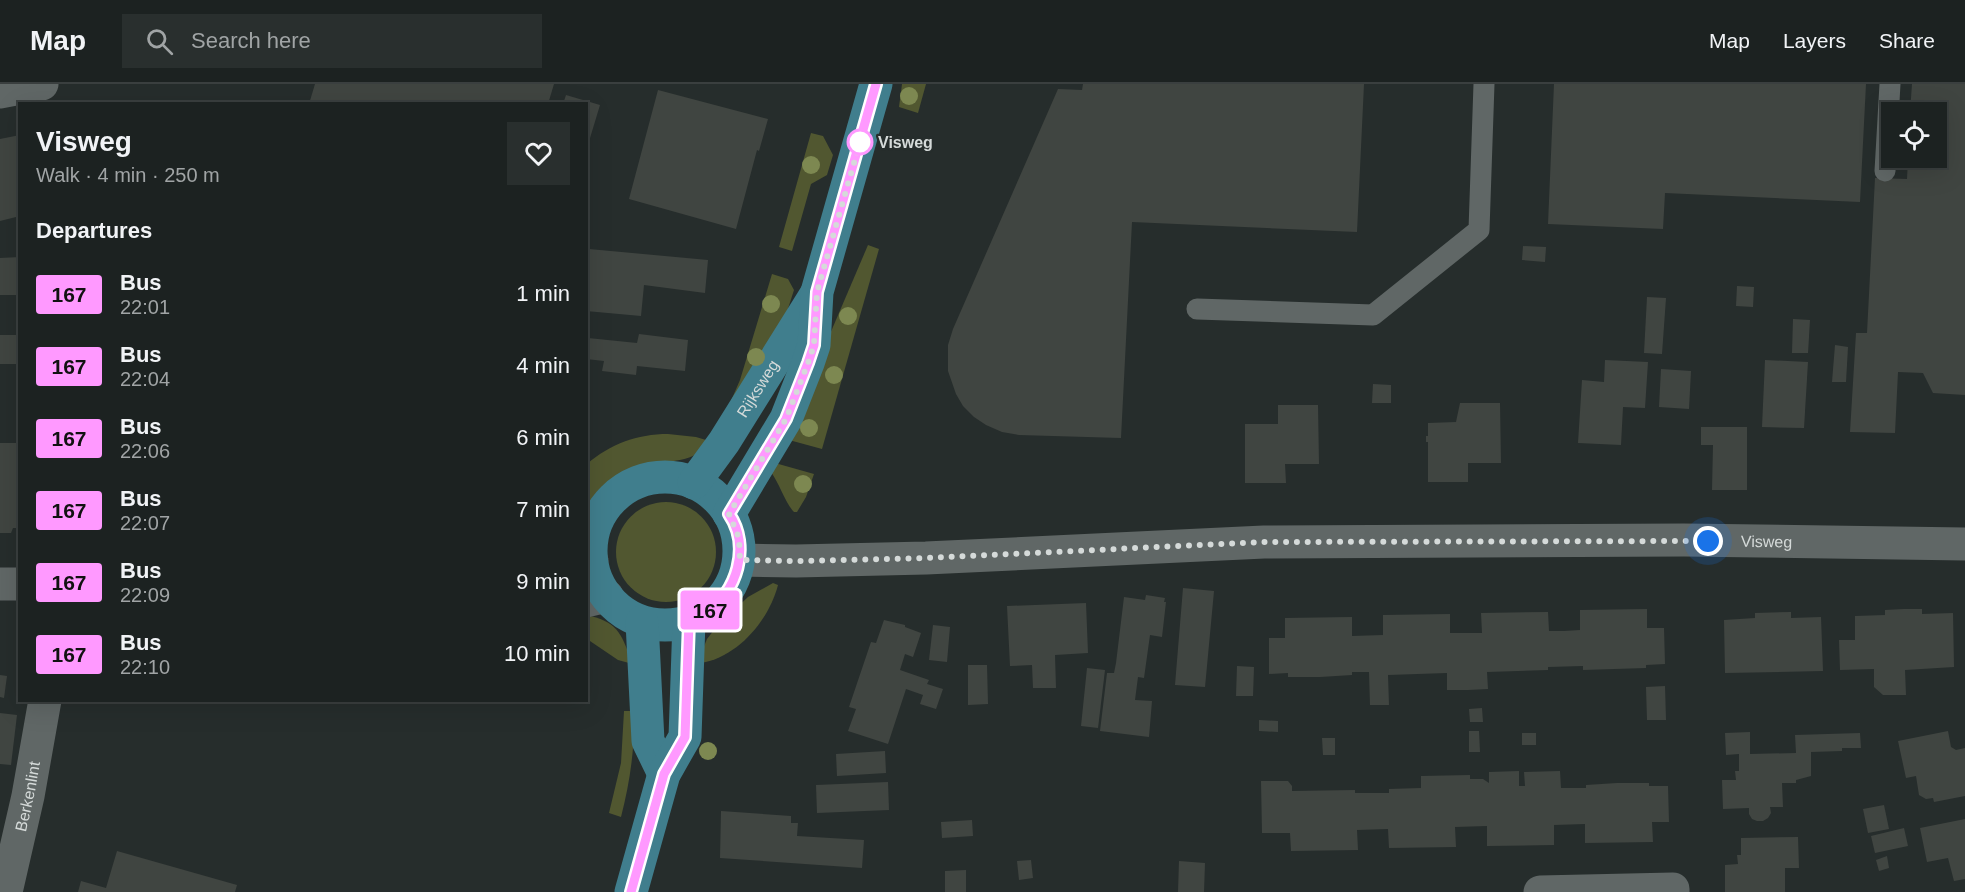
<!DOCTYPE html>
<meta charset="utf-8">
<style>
body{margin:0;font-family:Helvetica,sans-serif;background:#292f2e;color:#f1f3f6;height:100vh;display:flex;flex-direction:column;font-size:22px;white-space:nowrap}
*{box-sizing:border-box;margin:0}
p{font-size:20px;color:#a0a4a5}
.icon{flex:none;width:33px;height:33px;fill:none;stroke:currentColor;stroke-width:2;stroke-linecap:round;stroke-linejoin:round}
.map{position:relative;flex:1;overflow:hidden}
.panel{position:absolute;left:18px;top:18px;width:570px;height:600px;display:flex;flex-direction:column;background:#1c2221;border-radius:0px;box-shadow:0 6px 24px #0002,0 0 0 2px #3a3f3f}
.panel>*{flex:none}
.badge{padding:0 12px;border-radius:4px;font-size:21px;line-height:39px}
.tools{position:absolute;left:1881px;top:18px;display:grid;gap:12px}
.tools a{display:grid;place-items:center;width:66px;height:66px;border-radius:0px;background:#1c2221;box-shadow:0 6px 24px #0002,0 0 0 2px #3a3f3f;font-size:30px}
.you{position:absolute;width:30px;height:30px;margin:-15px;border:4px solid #fff;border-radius:50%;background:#1a73e8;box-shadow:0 0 0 9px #1a73e833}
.map>.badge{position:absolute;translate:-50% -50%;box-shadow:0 0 0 3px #fff}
h2{padding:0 18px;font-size:22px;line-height:54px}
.round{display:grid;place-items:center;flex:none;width:63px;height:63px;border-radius:0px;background:#292f2e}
.headline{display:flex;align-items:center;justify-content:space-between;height:102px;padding:0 18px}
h1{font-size:28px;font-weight:600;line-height:45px}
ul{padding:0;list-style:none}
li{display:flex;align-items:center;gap:18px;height:72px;padding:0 18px}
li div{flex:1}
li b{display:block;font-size:22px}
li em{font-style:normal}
li .badge{min-width:66px;font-weight:700;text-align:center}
header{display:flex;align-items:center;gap:36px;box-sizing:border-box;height:84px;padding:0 30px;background:#1c2221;border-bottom:2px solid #3a3f3f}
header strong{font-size:28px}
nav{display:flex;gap:33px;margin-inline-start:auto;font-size:21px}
.search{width:420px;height:54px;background:#292f2e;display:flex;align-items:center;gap:15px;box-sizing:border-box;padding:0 21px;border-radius:0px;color:#a0a4a5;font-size:22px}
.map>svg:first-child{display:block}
.green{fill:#515730}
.building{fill:#404541}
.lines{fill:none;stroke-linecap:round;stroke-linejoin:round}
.lane{stroke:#606766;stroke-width:21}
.street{stroke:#606766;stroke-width:33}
.primary{stroke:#407e8d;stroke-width:33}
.tree{fill:#7d8851}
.line-casing{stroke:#fff;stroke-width:14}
.line{stroke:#f9f;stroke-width:9}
.walk{stroke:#d5dad9;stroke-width:6;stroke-dasharray:0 10.8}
.stop-dot{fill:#fff;stroke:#f9f;stroke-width:3}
.labels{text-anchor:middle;stroke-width:4.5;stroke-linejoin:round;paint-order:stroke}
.stop-label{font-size:16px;font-weight:bold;fill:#d5dad9;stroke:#262d2c;text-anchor:start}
.street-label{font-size:16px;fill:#d5dad9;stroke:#262d2c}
</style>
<header>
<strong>Map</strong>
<div class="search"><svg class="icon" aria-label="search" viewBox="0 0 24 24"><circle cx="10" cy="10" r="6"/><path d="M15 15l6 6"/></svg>Search here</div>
<nav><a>Map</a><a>Layers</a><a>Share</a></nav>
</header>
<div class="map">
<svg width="1965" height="808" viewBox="0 0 1965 808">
<rect width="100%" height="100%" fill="#262d2c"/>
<g class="green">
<path d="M902,0H926L918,29L899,23Z"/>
<path d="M811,49L823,52L833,71L827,91L811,100L792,167L779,163Z"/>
<path d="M868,161L879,165L822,365L789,356L821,271Z"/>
<path d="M772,190L788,195L794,206L784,237L730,319L740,296Z"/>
<path d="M668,350L696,353L706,356C705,359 704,363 702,365C689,381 657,376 639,381C616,389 599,405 587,426V380C610,360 637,350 668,350Z"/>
<path d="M775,379L814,390L806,413L797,428H794C786,420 779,399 771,388Z"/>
<circle cx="666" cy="468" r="50"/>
<path d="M773,499L778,501C769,536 738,573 701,579L698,577L707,555L717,542L748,513Z"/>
<path d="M586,531C616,537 621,548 631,576L629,579L618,576L587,555Z"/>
<path d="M624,627H634C635,664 630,698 621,733L609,729L621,679Z"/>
</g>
<g class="building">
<path d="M315,0H554L548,20H309Z"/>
<path d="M1083,0H1364L1357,148L1132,138L1121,354L1019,351L1002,348L986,341L974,333L963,322L956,310L948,287V261L953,245L1058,5L1082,6Z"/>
<path d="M1554,0H1866L1860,118L1665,109L1663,145L1548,140Z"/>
<path d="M1912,0H1965V311L1933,309L1923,289L1898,288L1895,349L1850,348L1856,249H1867L1875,94L1907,95L1908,74H1936V28H1910Z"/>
<path d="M658,6L768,35L759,67L757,66L736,145L629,115Z"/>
<path d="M566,11L600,21L587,64L586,20H563Z"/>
<path d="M20,51V132L0,137V55Z"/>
<path d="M586,162L589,163V165L708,176L705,209L644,201L641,232L586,227Z"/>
<path d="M1523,162L1546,163L1545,178L1522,176Z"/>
<path d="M20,173V211H0V174Z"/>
<path d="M1737,202L1754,203L1753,223L1736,222Z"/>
<path d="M1647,213L1666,214L1662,270L1644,269Z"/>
<path d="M1793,235L1810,236L1808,269H1792Z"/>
<path d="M639,250L688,256L685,287L637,282L636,291L602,287L604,277L586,275L588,254L637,259Z"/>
<rect x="0" y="251" width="20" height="29"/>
<path d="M1835,261L1848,263L1846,298H1832Z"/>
<path d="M1605,276L1648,278L1645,324L1623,323L1621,361L1578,359L1582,296L1604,298Z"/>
<path d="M1765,276L1808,278L1804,344L1762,343Z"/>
<path d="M1661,285L1691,287L1689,325L1659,323Z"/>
<path d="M1373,300L1391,301V319H1372Z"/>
<path d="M1460,319H1500L1501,379H1468V398H1428V358H1426V352H1428V339L1456,338Z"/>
<path d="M1278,321H1318L1319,380H1285L1286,399H1245V340H1278Z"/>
<path d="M1701,343H1747V406H1712L1713,361H1701Z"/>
<path d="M0,359H20V444H13L11,449H0Z"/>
<path d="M1183,504L1214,507L1205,603L1175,601Z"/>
<path d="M1146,511L1165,514L1164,518H1166L1162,553L1150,551L1144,594L1138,593L1135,616L1152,617L1149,653L1100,647L1107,589H1114L1116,579L1124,513L1145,516Z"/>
<path d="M1086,519L1088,569L1055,571L1056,604H1033L1032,581L1010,582L1007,522Z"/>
<path d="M1647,525V544H1664L1665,580L1646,581V584L1583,586V582L1548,583V586L1487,588L1488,605L1468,606H1447V589L1388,591L1389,621H1370L1369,588H1352V591L1320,593H1288V589L1269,590V554H1285V534L1352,533V552L1383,551V531L1450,530V549H1482L1481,529L1548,528L1549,547H1564L1580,546V526Z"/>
<path d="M1904,525H1922V530L1953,529L1954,583L1905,586L1906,611H1883L1874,603V585L1840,586L1839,556H1855V532L1885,531V526Z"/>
<path d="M1791,528V534L1821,533L1823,587L1725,589L1724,536L1755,534V529Z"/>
<path d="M884,536L905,541V543L921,549L913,573L905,570L900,586L929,596L927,600L943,605L936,625L920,620L923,611L906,605L888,660L848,647L856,625L849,623L871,558L876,559Z"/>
<path d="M933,541L950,543L947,578L929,576Z"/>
<path d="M968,581H987L988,620L968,621Z"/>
<path d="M1237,582L1254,583L1253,612H1236Z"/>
<path d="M1087,584L1105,586L1098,644L1081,642Z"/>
<path d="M0,591L7,592L4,614L0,613Z"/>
<path d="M1665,602L1666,636H1647L1646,603Z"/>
<path d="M1482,624L1483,638H1470L1469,625Z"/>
<path d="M0,629L17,631L11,681L0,680Z"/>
<path d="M1259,636L1278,637V648L1259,647Z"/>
<path d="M1469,647H1479L1480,668H1469Z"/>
<path d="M1948,647L1951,663L1956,666L1965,664V712L1934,718L1933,714L1926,715L1919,711L1916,692L1906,694L1898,657Z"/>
<path d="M1750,648V670L1796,669L1795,651L1860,649L1861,664H1842V667L1811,668V692L1796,696V699H1782L1783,723H1770L1771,729L1768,734L1763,737H1757L1752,735L1749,730V724L1723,725L1722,696H1736L1735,687H1739V670L1726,671L1725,649Z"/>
<rect x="1522" y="649" width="14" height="12"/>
<path d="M1322,654H1335V671H1323Z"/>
<path d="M885,667L886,689L837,692L836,670Z"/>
<path d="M1519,687V702H1525L1524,688L1560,687L1561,704H1586V701L1617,699H1649V702H1668L1669,738H1652L1653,758L1585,759V740L1554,741V761L1487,762V742L1455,743L1456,763L1389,764L1388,745L1357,746L1358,766L1291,767L1290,749H1262L1261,697H1288L1292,702V707L1355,706V709H1389V705L1421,704V692L1470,691V695H1483L1489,699V688Z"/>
<path d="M888,698L889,726L817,729L816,701Z"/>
<path d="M1884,721L1889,745L1868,749L1863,725Z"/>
<path d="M721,727L791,732V739H798L797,752L864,756L862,784L720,774Z"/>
<path d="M1965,735V795L1954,797L1948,774L1927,778L1920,744Z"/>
<path d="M972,736L973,752L942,754L941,738Z"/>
<path d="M1904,744L1908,762L1875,769L1871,752Z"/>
<path d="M1798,753L1799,784H1785V808H1725V781L1738,780L1737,771H1741V754Z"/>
<path d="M117,767L237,801L235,808H78L81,797L106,804Z"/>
<path d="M1887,772L1889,784L1879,787L1876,776Z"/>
<path d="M1031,776L1033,794L1019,796L1017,777Z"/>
<path d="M1179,777L1205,779L1204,808H1178Z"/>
<path d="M966,786V808H945V787Z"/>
</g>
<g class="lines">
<g class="lane">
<path d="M1885,87L1890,0"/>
<path d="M1197,225L1373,231L1479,146L1484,0"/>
</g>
<g class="street">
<path d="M0,8L42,0"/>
<path id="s1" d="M739,476L796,477L926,474L1264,458L1684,456L1965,460"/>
<path d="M586,478L592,477"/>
<path d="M0,500H20"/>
<path d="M586,517L607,512"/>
<path id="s2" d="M6,808L28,712L45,616"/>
<path d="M1540,808L1673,805V808"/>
</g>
<g class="primary">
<circle cx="665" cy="467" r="74"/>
<path id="s3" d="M694,399L724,358L815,212"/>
<path d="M729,430L786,335L808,279L814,261L817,208L876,0"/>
<path d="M642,538L648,657L664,690"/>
<path d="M631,808L664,690L685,653L689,537"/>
</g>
</g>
<g class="tree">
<circle cx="909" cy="12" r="9"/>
<circle cx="811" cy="81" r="9"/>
<circle cx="771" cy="220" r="9"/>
<circle cx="848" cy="232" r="9"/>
<circle cx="756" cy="273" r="9"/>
<circle cx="834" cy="291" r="9"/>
<circle cx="809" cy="344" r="9"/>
<circle cx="803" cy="400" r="9"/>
<circle cx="708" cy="667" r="9"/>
</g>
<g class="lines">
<defs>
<path id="line" d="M631,808L664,690L685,653L689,537C695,534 701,532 706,529C737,509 751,462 729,430L786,335L808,279L814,261L817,208L876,0"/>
</defs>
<use href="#line" class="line-casing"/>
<use href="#line" class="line"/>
<path class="walk" d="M860,58L817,208L814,261L808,279L786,335L729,430L739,454L740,476L796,477L926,474L1264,458L1708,457"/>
</g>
<circle class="stop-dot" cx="860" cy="58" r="12"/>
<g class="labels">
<g class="stop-label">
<text x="878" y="64">Visweg</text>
</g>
<g class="street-label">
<text dy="6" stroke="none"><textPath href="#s3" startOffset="114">Rijksweg</textPath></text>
<text dy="6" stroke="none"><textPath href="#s1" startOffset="1028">Visweg</textPath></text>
<text dy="6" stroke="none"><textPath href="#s2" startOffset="98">Berkenlint</textPath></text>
</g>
</g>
</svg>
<div class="tools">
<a><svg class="icon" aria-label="locate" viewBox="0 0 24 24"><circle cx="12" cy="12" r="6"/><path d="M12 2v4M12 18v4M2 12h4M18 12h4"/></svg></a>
</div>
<div class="you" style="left:1708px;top:457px"></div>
<b class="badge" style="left:710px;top:526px;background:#f9f;color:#111">167</b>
<section class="panel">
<div class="headline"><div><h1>Visweg</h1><p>Walk · 4 min · 250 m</p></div><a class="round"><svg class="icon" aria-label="heart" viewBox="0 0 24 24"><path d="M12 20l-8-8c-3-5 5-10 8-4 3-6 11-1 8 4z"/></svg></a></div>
<h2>Departures</h2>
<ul>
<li><span class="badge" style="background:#f9f;color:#111">167</span><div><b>Bus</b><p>22:01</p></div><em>1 min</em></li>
<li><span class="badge" style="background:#f9f;color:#111">167</span><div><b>Bus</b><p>22:04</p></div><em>4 min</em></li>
<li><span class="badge" style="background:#f9f;color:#111">167</span><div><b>Bus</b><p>22:06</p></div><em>6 min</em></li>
<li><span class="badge" style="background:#f9f;color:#111">167</span><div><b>Bus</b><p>22:07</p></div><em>7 min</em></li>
<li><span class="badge" style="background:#f9f;color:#111">167</span><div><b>Bus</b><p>22:09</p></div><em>9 min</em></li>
<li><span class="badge" style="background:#f9f;color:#111">167</span><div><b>Bus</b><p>22:10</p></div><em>10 min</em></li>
</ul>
</section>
</div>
